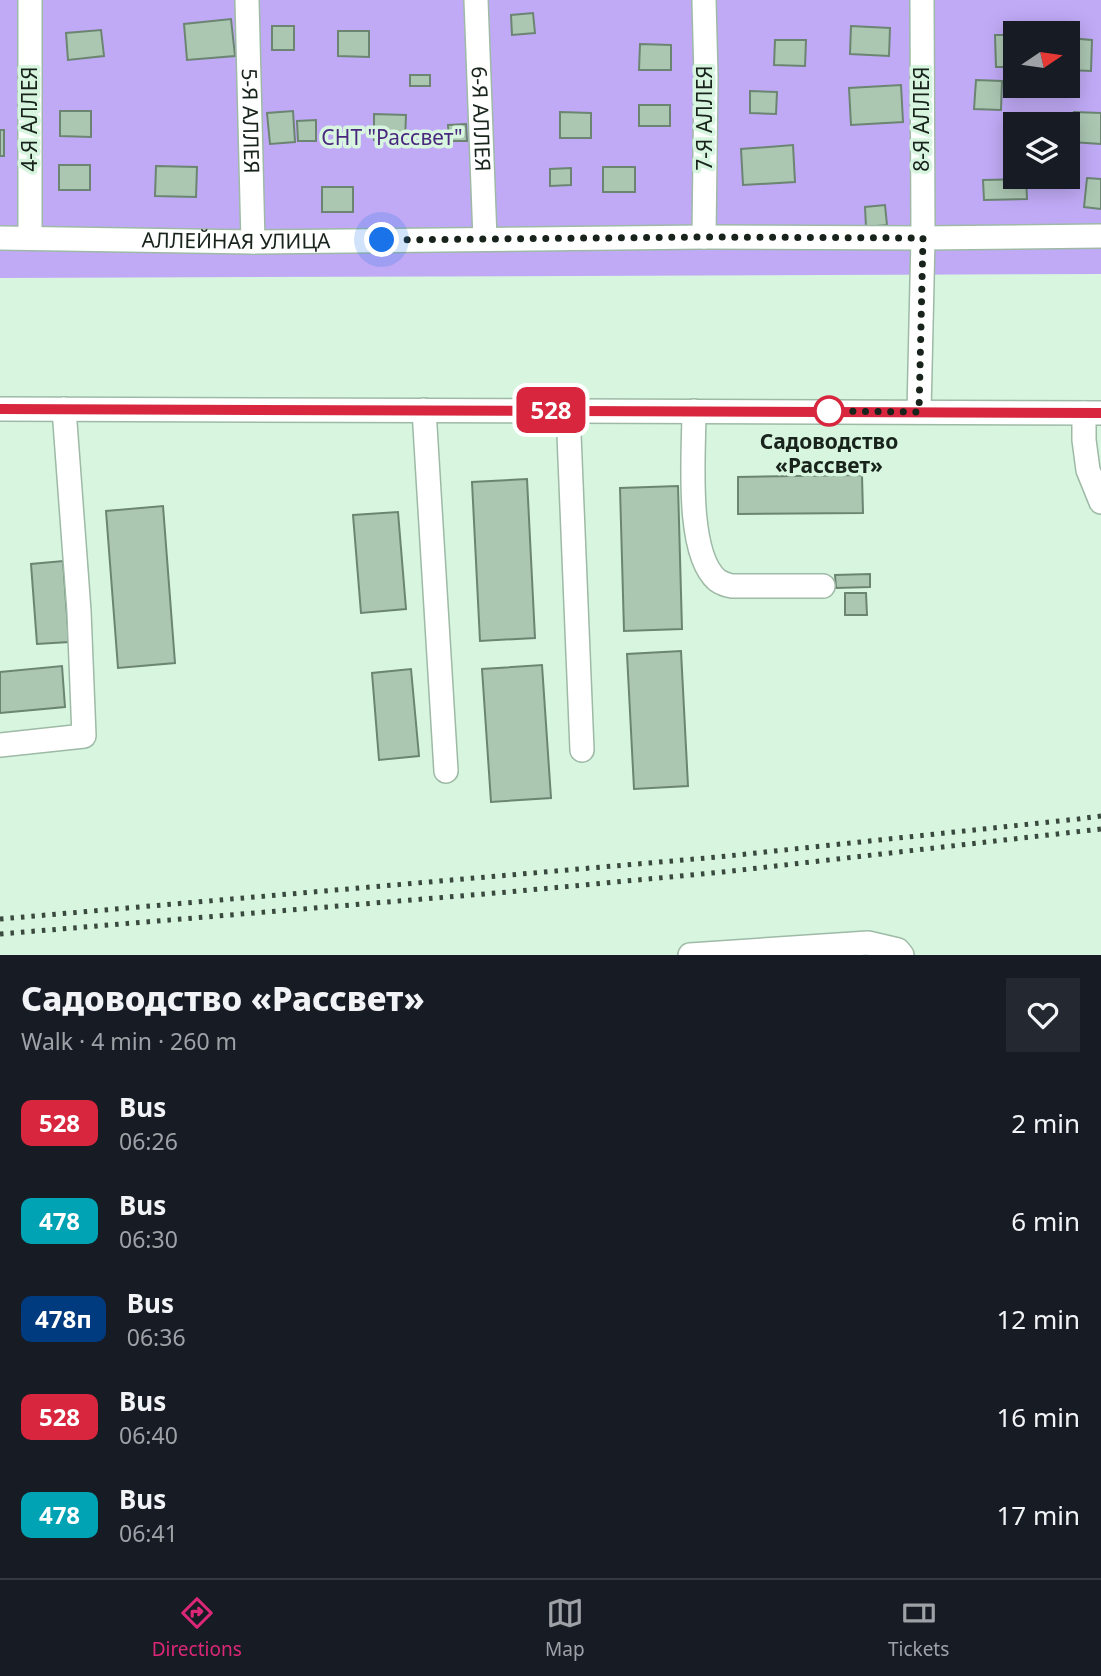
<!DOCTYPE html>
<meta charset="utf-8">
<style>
body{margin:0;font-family:"Noto Sans",sans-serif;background:#242831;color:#f1f3f6;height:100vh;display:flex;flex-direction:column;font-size:26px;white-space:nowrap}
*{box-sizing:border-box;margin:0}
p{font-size:23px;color:#9ea1a6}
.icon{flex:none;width:38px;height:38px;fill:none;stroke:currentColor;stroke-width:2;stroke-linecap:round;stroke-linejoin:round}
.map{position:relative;height:955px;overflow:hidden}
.panel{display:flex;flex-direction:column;background:#171b24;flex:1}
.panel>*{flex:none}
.badge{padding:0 14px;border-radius:10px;font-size:24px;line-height:46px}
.needle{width:46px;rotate:77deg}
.controls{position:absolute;left:1003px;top:21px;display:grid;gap:14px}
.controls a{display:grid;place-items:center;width:77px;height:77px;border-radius:0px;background:#171b24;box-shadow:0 4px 18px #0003;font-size:35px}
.you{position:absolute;width:35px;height:35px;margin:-18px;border:5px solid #fff;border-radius:50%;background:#1a73e8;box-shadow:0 0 0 10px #1a73e833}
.map>.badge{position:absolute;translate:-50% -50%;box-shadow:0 0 0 4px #fff}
.round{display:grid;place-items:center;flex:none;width:74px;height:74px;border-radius:0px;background:#242831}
.headline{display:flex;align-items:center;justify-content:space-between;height:119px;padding:0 21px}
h1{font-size:33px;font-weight:800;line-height:52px}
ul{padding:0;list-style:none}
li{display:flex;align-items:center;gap:21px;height:98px;padding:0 21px}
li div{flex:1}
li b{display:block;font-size:26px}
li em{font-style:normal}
li .badge{min-width:77px;font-weight:700;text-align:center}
.dock{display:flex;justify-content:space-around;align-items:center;height:98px;border-top:2px solid #363941;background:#171b24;font-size:19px;color:#9ea1a6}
.dock a{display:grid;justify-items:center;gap:4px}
.dock .selected{color:#db2777}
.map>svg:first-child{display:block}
.green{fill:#c0aaf6;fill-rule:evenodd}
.building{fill:#abc7b2;stroke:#6b8572;stroke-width:2}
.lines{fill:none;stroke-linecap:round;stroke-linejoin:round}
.minor-casing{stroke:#9ebaa6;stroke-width:26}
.minor{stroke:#fff;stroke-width:23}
.rail{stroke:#3a493e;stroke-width:5;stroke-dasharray:3.5 7;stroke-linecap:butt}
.line-casing{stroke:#fff;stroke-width:16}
.line{stroke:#d7263d;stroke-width:10}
.walk{stroke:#18231b;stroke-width:7;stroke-dasharray:0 12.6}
.stop-dot{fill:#fff;stroke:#d7263d;stroke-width:3.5}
.labels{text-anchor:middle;stroke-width:7;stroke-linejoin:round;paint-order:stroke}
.street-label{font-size:21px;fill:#18231b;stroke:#d7f5df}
.park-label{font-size:21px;fill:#4a277f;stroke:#d7f5df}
.stop-label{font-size:21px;font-weight:bold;fill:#18231b;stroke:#d7f5df}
</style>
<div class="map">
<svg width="1101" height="955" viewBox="0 0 1101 955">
<rect width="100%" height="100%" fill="#d7f5df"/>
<path class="green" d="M0,0H1101V274L0,278ZM1015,33H1068V86H1015ZM1015,124H1068V177H1015Z"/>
<g class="building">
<path d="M533,13L535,33L512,35L511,15Z"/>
<path d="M231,19L235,56L187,60L184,24Z"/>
<rect x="272" y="26" width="22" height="24"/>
<path d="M851,26L890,28L889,56L850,54Z"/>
<path d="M101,30L104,56L68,60L66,33Z"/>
<path d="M338,31H369V57L338,56Z"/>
<path d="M995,35H1015V67H996Z"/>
<path d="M1068,38L1092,40L1091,71L1068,70Z"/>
<path d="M775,40H806L805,66L774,65Z"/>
<path d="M640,44L671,45V70H639Z"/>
<rect x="410" y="75" width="20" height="11"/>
<path d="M976,80L1002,81L1001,110L974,109Z"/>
<path d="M901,85L903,122L851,125L849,88Z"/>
<path d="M750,91L777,92L776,114L750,113Z"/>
<rect x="639" y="105" width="31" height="21"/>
<path d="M60,111H91V137L60,136Z"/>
<path d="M293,111L295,142L270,144L267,113Z"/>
<path d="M560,112L591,113V138H560Z"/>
<path d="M1074,112L1101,113V144L1072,142Z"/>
<path d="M374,114L406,115L405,140H374Z"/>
<path d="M316,120V141H298L297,121Z"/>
<path d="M466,124L467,141H449L448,125Z"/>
<rect x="0" y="130" width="4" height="26"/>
<path d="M793,145L795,182L743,185L741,149Z"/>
<rect x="59" y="165" width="31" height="25"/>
<path d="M156,166L197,167L196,197L155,196Z"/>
<rect x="603" y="167" width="32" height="25"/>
<path d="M571,168V185L550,186V169Z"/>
<path d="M1087,178L1101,179V209L1084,207Z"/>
<path d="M1026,179L1027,199L984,200L983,180Z"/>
<rect x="322" y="187" width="31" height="25"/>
<path d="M885,205L887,225L866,227L865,207Z"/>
<path d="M862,475L863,513L738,514V477Z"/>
<path d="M527,479L535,638L480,641L472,482Z"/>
<path d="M678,486L682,629L624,631L620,488Z"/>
<path d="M163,506L175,663L118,668L106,511Z"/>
<path d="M398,512L406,609L361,613L353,515Z"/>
<path d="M63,561L69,642L37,644L31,564Z"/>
<path d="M870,574V587L836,588L835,575Z"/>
<path d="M845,593H866L867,615H845Z"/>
<path d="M681,651L688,786L634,789L627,654Z"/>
<path d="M542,665L551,798L491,802L482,669Z"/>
<path d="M62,666L65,707L0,713V672Z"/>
<path d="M411,669L419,756L379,760L372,673Z"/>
</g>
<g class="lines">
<defs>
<g id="minor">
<path d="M30,0V238"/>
<path id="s1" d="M247,0L253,242"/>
<path id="s2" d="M476,0L485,239"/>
<path d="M704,0L706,77L704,237"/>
<path id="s3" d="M0,238L253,242L704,237L923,238L1101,236"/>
<path d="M0,409L1101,413"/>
<path d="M424,410L446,771"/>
<path d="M568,410L582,750"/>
<path d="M694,411C694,452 685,552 717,580C721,583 727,585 732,586H823"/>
<path d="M919,412L923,238L922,0"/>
<path d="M1084,413V440L1088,470L1101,502"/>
<path d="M0,745L84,736L79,611L64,409"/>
<path d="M690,955L868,943L898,950L902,955"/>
</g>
</defs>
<use href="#minor" class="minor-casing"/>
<use href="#minor" class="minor"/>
<g class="rail">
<path d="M0,919L718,857L1078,819L1101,816"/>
<path d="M0,934L508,892L723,872L1101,829"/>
</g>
</g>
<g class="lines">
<defs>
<path id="line" d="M0,409L1101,413"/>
</defs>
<use href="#line" class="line-casing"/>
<use href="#line" class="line"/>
<path class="walk" d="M382,240L704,237L923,238L919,412L826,411H829"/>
</g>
<circle class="stop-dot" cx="829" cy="411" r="14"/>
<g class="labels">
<g class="street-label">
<text transform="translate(705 118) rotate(-90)" y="7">7-Я АЛЛЕЯ</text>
<text transform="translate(30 119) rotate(-90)" y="7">4-Я АЛЛЕЯ</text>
<text transform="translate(922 119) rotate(-90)" y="7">8-Я АЛЛЕЯ</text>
<text dy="7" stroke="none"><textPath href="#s2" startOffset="119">6-Я АЛЛЕЯ</textPath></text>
<text dy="7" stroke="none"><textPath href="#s1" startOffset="121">5-Я АЛЛЕЯ</textPath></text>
<text dy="7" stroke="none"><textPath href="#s3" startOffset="236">АЛЛЕЙНАЯ УЛИЦА</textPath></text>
</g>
<g class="park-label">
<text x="392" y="145">СНТ "Рассвет"</text>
</g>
<g class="stop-label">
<text x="829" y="449">Садоводство<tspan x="829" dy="24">«Рассвет»</tspan></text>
</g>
</g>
</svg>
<div class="controls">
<a><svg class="needle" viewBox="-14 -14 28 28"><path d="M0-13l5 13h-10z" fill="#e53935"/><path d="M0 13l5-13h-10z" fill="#9ea1a6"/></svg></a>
<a><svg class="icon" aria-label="layers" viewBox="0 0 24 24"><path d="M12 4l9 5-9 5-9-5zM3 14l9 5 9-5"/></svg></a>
</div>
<div class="you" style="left:382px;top:240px"></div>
<b class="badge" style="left:551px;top:410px;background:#d7263d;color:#fff">528</b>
</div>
<section class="panel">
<div class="headline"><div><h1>Садоводство «Рассвет»</h1><p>Walk · 4 min · 260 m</p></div><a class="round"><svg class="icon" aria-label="heart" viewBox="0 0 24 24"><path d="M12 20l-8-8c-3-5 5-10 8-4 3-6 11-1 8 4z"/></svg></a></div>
<ul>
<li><span class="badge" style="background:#d7263d;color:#fff">528</span><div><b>Bus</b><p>06:26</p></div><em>2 min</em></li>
<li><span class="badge" style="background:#00a3b4;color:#fff">478</span><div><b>Bus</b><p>06:30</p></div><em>6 min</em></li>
<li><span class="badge" style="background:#003b80;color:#fff">478п</span><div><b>Bus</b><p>06:36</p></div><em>12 min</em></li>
<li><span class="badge" style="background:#d7263d;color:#fff">528</span><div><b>Bus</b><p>06:40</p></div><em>16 min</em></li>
<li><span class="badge" style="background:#00a3b4;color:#fff">478</span><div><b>Bus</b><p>06:41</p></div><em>17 min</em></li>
</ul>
</section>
<nav class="dock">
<a class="selected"><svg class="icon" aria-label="directions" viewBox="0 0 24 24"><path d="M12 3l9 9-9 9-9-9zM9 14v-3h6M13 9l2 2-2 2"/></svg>Directions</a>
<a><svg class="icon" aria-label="map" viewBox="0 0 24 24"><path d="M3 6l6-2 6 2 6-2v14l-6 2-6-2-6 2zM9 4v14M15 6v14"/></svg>Map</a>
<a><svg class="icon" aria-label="tickets" viewBox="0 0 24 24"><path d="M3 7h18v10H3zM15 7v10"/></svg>Tickets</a>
</nav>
